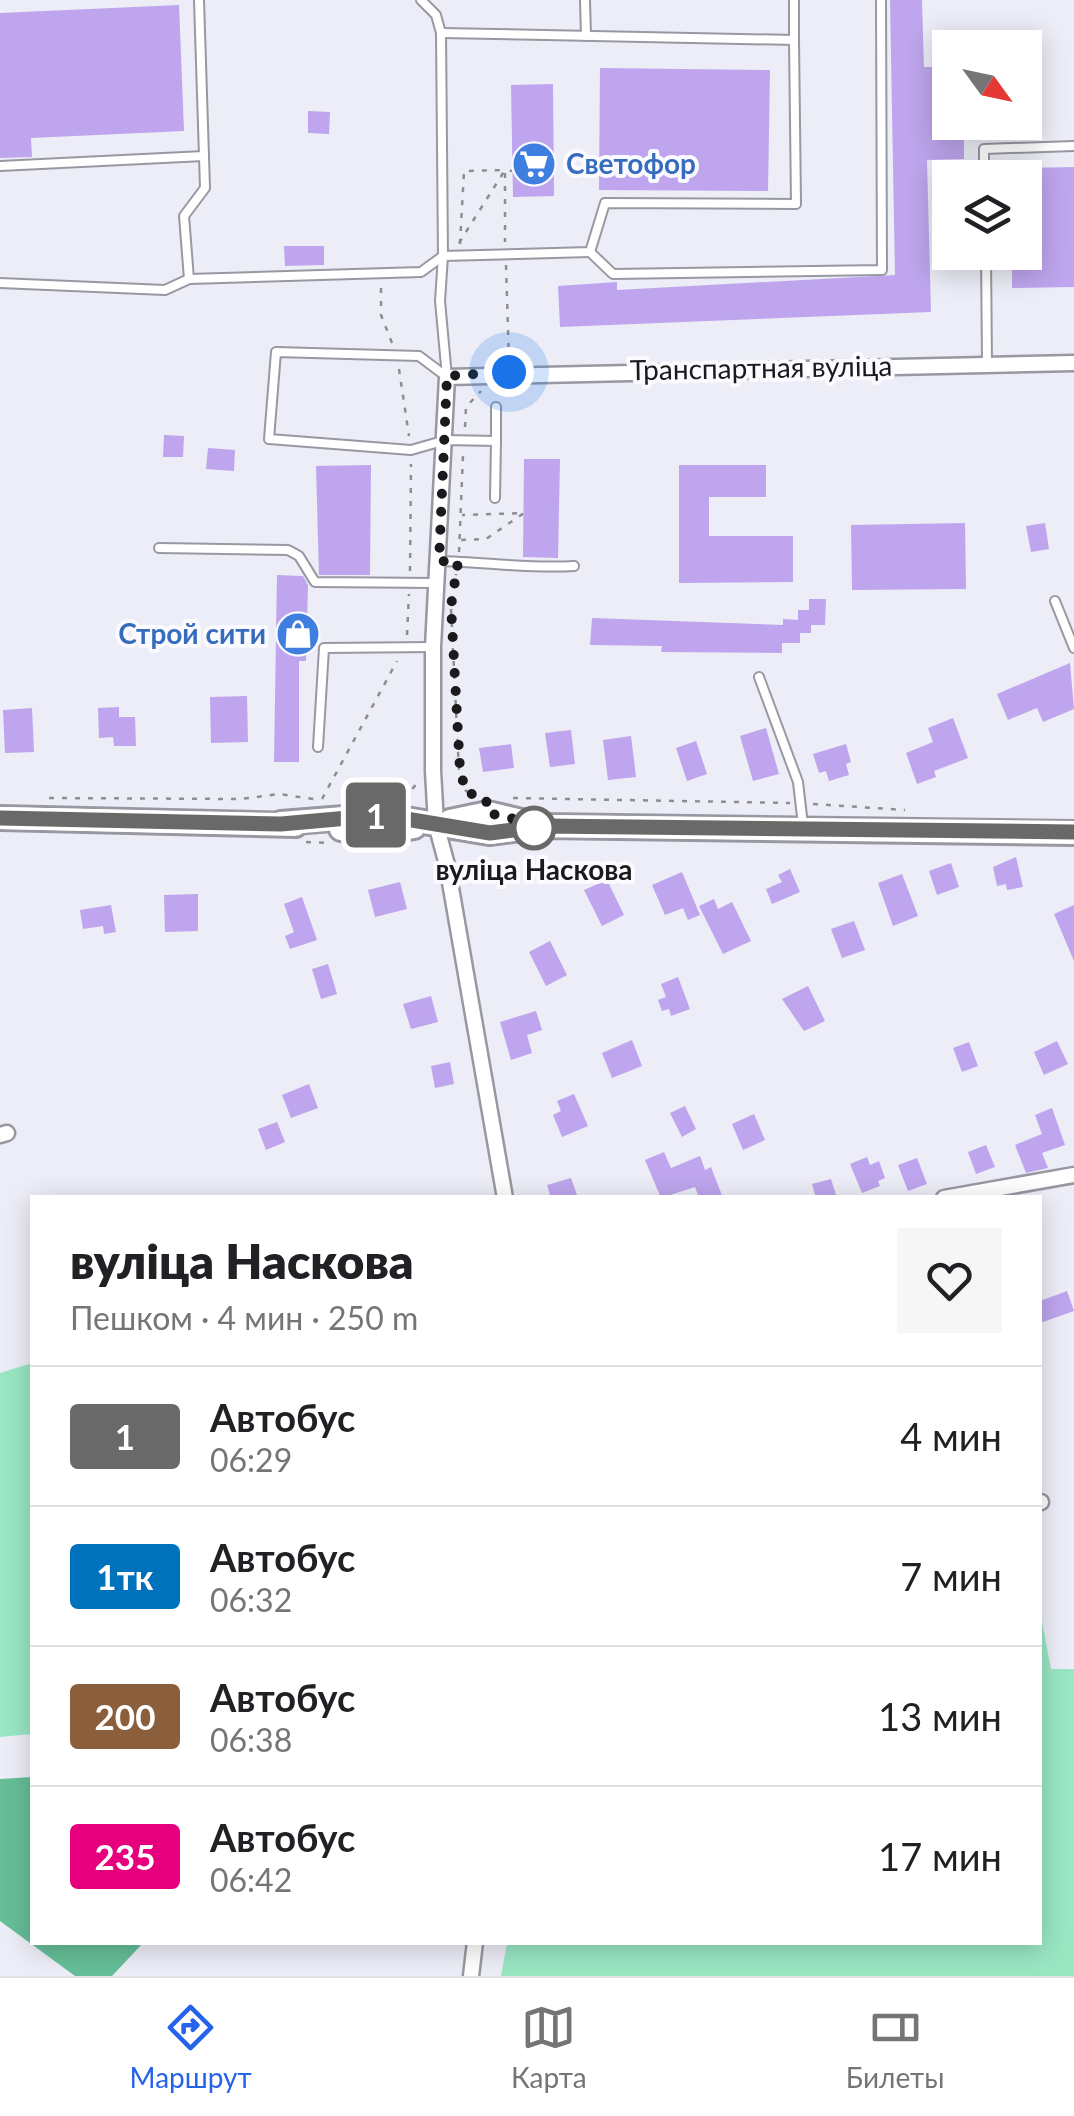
<!DOCTYPE html>
<html lang="ru">
<meta charset="utf-8">
<style>
body{margin:0;font-family:Lato,sans-serif;background:#f6f6f6;color:#202124;height:100vh;display:flex;flex-direction:column;font-size:38px;white-space:nowrap}
*{box-sizing:border-box;margin:0}
p{font-size:32px;color:#757577}
.icon{flex:none;width:55px;height:55px;fill:none;stroke:currentColor;stroke-width:2;stroke-linecap:round;stroke-linejoin:round}
.map{position:relative;flex:1;overflow:hidden}
.drawer{position:absolute;left:30px;top:1195px;width:1012px;height:750px;display:flex;flex-direction:column;background:#fff;border-radius:0px;box-shadow:0 5px 25px #0003}
.drawer>*{flex:none}
.badge{padding:0 20px;border-radius:8px;font-size:35px;line-height:65px}
.needle{width:65px;rotate:123deg}
.tools{position:absolute;left:932px;top:30px;display:grid;gap:20px}
.tools a{display:grid;place-items:center;width:110px;height:110px;border-radius:0px;background:#fff;box-shadow:0 5px 25px #0003;font-size:50px}
.you{position:absolute;width:50px;height:50px;margin:-25px;border:8px solid #fff;border-radius:50%;background:#1a73e8;box-shadow:0 0 0 15px #1a73e833}
.map>.badge{position:absolute;translate:-50% -50%;box-shadow:0 0 0 5px #fff}
.round{display:grid;place-items:center;flex:none;width:105px;height:105px;border-radius:0px;background:#f6f6f6}
.head{display:flex;align-items:center;justify-content:space-between;height:170px;padding:0 40px}
h1{font-size:48px;font-weight:800;line-height:75px}
ul{padding:0;list-style:none}
li{display:flex;align-items:center;gap:30px;height:140px;padding:0 40px;border-top:2px solid #e0e0e0}
li div{flex:1}
li b{display:block;font-size:38px}
li em{font-style:normal}
li .badge{min-width:110px;font-weight:700;text-align:center}
.tabs{display:flex;justify-content:space-around;align-items:center;height:140px;border-top:2px solid #e0e0e0;background:#fff;font-size:28px;color:#757577}
.tabs a{display:grid;justify-items:center;gap:5px}
.tabs .on{color:#2563eb}
.map>svg:first-child{display:block}
.green{fill:#99e6c3}
.forest{fill:#65be98}
.building{fill:#bea5ed}
.lines{fill:none;stroke-linecap:round;stroke-linejoin:round}
.service-casing{stroke:#9898a2;stroke-width:12}
.minor-casing{stroke:#9898a2;stroke-width:19}
.primary-casing{stroke:#9898a2;stroke-width:28}
.path{stroke:#8d8d94;stroke-width:2.5;stroke-dasharray:5 8;stroke-linecap:butt}
.service{stroke:#fff;stroke-width:8}
.minor{stroke:#fff;stroke-width:14}
.primary{stroke:#fff;stroke-width:22}
.line-casing{stroke:#fff;stroke-width:22}
.line{stroke:#696969;stroke-width:15}
.walk{stroke:#1a1a1d;stroke-width:10;stroke-dasharray:0 18}
.stop-dot{fill:#fff;stroke:#696969;stroke-width:5}
.labels{text-anchor:middle;stroke-width:8;stroke-linejoin:round;paint-order:stroke}
.shop-label{font-size:28px;font-weight:bold;fill:#366cbe;stroke:#fafaff;text-anchor:start}
.street-label{font-size:28px;fill:#1a1a1d;stroke:#fafaff}
.stop-label{font-size:28px;font-weight:bold;fill:#1a1a1d;stroke:#fafaff}
</style>
<div class="map">
<svg width="1074" height="1976" viewBox="0 0 1074 1976">
<rect width="100%" height="100%" fill="#ecedf7"/>
<g class="green">
<path d="M32,1363V1734L0,1737V1373Z"/>
<path d="M1040,1611L1051,1669H1074V1976H501L507,1943L1040,1942Z"/>
</g>
<path class="forest" d="M32,1777V1942L143,1943L112,1976H75L0,1921V1779Z"/>
<g class="building">
<path d="M890,0H922L924,67H950V122H964V159L927,160L931,312L560,327L558,286L617,282V290L895,275Z"/>
<path d="M179,5L184,131L31,138L32,157L0,158V13Z"/>
<path d="M600,68L770,70L768,191L599,190Z"/>
<path d="M553,84L554,196L513,197L511,85Z"/>
<path d="M308,111L330,112L329,134L308,133Z"/>
<path d="M1074,167V287L1012,288V252H1025V168Z"/>
<path d="M284,246H324V265L285,266Z"/>
<path d="M164,435L184,436L183,457H163Z"/>
<path d="M208,448L235,450L234,471L206,469Z"/>
<path d="M524,459H560L558,558L523,557Z"/>
<path d="M371,465L370,575H319L316,466Z"/>
<path d="M679,465H766V497H709V536H793V582L679,583Z"/>
<path d="M965,523L966,589L852,590L851,525Z"/>
<path d="M1045,523L1049,549L1031,552L1026,526Z"/>
<path d="M277,575L303,576L308,585L306,661H299V762H274Z"/>
<path d="M809,599H826L825,625H811V633H800V643H782V653L661,652L662,646L590,645L592,618L783,625V619L798,620V610H809Z"/>
<path d="M1070,663L1074,709L1043,722L1037,708L1008,720L997,694Z"/>
<path d="M247,696L248,742L211,743L210,697Z"/>
<path d="M119,707V717H135L136,746H114L113,737L99,738L98,708Z"/>
<path d="M32,708L34,752L5,753L3,710Z"/>
<path d="M953,718L968,758L934,771L936,777L917,784L906,753L933,742L928,728Z"/>
<path d="M766,728L779,774L753,781L740,736Z"/>
<path d="M571,730L575,764L550,767L545,733Z"/>
<path d="M631,736L636,777L608,780L603,740Z"/>
<path d="M696,741L707,774L687,781L676,748Z"/>
<path d="M511,744L514,768L483,772L479,748Z"/>
<path d="M846,744L851,762L846,764L849,775L829,781L826,771L819,773L813,754Z"/>
<path d="M1016,857L1023,887L1007,890L1006,884L997,886L993,867Z"/>
<path d="M951,863L959,887L937,895L929,871Z"/>
<path d="M790,869L800,892L772,904L766,889L782,882L778,875Z"/>
<path d="M682,872L700,915L688,920L683,908L665,915L652,885Z"/>
<path d="M902,874L918,916L893,926L878,883Z"/>
<path d="M607,880L624,915L602,926L584,890Z"/>
<path d="M400,882L407,909L375,917L368,890Z"/>
<path d="M198,894V931L165,932L164,895Z"/>
<path d="M302,897L317,940L290,949L285,936L294,932L284,904Z"/>
<path d="M714,899L718,909L732,902L751,941L723,954L699,906Z"/>
<path d="M111,905L116,932L104,934L103,926L83,929L80,910Z"/>
<path d="M1074,905V961L1054,914Z"/>
<path d="M854,921L865,950L842,958L831,929Z"/>
<path d="M550,941L567,975L546,986L529,952Z"/>
<path d="M328,964L337,994L321,999L312,969Z"/>
<path d="M678,977L690,1009L671,1016L669,1009L662,1011L658,1000L666,997L661,984Z"/>
<path d="M808,986L825,1021L804,1031L782,999Z"/>
<path d="M431,996L438,1022L411,1029L403,1004Z"/>
<path d="M536,1011L542,1030L527,1035L532,1053L511,1060L500,1022Z"/>
<path d="M632,1040L642,1066L612,1078L602,1053Z"/>
<path d="M1057,1041L1068,1064L1044,1075L1034,1052Z"/>
<path d="M969,1042L978,1066L962,1072L953,1048Z"/>
<path d="M450,1062L454,1084L435,1088L431,1066Z"/>
<path d="M309,1084L318,1108L291,1118L282,1095Z"/>
<path d="M574,1094L588,1126L562,1137L553,1115L561,1111L557,1101Z"/>
<path d="M685,1106L696,1129L682,1137L670,1113Z"/>
<path d="M1052,1108L1065,1145L1042,1153L1048,1168L1026,1173L1015,1145L1042,1134L1035,1115Z"/>
<path d="M754,1114L765,1140L743,1150L732,1124Z"/>
<path d="M277,1122L285,1142L266,1150L258,1129Z"/>
<path d="M986,1145L995,1167L976,1174L968,1152Z"/>
<path d="M664,1152L671,1168L700,1156L705,1170L711,1167L723,1198H699L695,1187L661,1198L645,1160Z"/>
<path d="M867,1157L870,1165L879,1161L885,1178L878,1181L880,1186L862,1193L850,1164Z"/>
<path d="M917,1158L927,1184L908,1191L898,1165Z"/>
<path d="M571,1178L578,1198H551L547,1185Z"/>
<path d="M831,1179L837,1198H816L812,1184Z"/>
<path d="M1067,1291L1074,1311L1040,1323V1301Z"/>
</g>
<g class="lines">
<defs>
<g id="service">
<path d="M585,0L586,36"/>
<path d="M441,33L794,40L796,204L605,203L590,252L443,256L440,301L447,377"/>
<path d="M794,40V0"/>
<path d="M0,166L204,156"/>
<path d="M984,178V149L1074,146"/>
<path d="M590,252L613,274L882,270L881,0"/>
<path d="M986,252L987,364"/>
<path d="M189,279L184,216L205,188L199,0"/>
<path d="M0,283L165,290L189,279L421,272L443,256L441,33L436,15L421,0"/>
<path d="M447,377L419,356L276,352L269,439L411,450L446,440L496,441L495,498"/>
<path d="M496,441V407"/>
<path d="M159,548L288,550L299,556L315,582L436,583"/>
<path d="M439,561C485,562 529,569 574,566"/>
<path d="M1055,601L1074,648"/>
<path d="M759,677L798,782L803,825"/>
<path d="M318,747L324,648L433,647"/>
</g>
<g id="minor">
<path d="M0,1135L7,1133"/>
<path d="M505,1198L447,865L436,824L433,771V647L447,377L1074,363"/>
<path d="M944,1198L1074,1175"/>
<path d="M1040,1502H1041"/>
<path d="M471,1976L475,1942"/>
</g>
<g id="primary">
<path d="M0,818L295,825"/>
<path d="M450,821L488,813L526,822"/>
<path d="M281,823L382,815L489,833L544,826L1074,833"/>
<path d="M341,829L381,833L414,827"/>
</g>
</defs>
<use href="#service" class="service-casing"/>
<use href="#minor" class="minor-casing"/>
<use href="#primary" class="primary-casing"/>
<g class="path">
<path d="M459,243L505,170L512,171"/>
<path d="M460,244L464,171L505,170V242"/>
<path d="M506,265L509,362"/>
<path d="M381,288V315L392,343"/>
<path d="M399,369L409,436"/>
<path d="M465,427L466,407L481,391"/>
<path d="M461,540L486,539L524,513L462,515"/>
<path d="M459,552L463,455"/>
<path d="M410,571L411,464"/>
<path d="M452,601L456,574"/>
<path d="M451,609L459,771L466,791L474,794"/>
<path d="M407,635L409,594"/>
<path d="M49,798L241,799L279,794L320,800"/>
<path d="M513,798L790,803"/>
<path d="M322,799L397,661"/>
<path d="M404,799L418,782"/>
<path d="M813,804L905,810"/>
<path d="M306,842L328,843"/>
</g>
<use href="#service" class="service"/>
<use href="#minor" class="minor"/>
<use href="#primary" class="primary"/>
</g>
<g class="lines">
<defs>
<path id="line" d="M0,818L281,824L382,815L490,833L544,826L1074,832"/>
</defs>
<use href="#line" class="line-casing"/>
<use href="#line" class="line"/>
<path class="walk" d="M509,372L447,376L439,561L458,562L451,606L460,770L466,792L486,799L488,813L544,826L534,828"/>
</g>
<defs>
<symbol id="supermarket-disc" viewBox="-11 -11 22 22"><circle r="9.5" fill="#3f7fe0" stroke="#fafaff"/><path d="M-6-5.5h2.5l.6 2H6L4.5 2H-2.5L-4.4-4H-6ZM-1.5 3.2a1.3 1.3 0 1 0 .1 0ZM3 3.2a1.3 1.3 0 1 0 .1 0Z" fill="#fff"/></symbol>
<symbol id="shop-disc" viewBox="-11 -11 22 22"><circle r="9.5" fill="#3f7fe0" stroke="#fafaff"/><path d="M-5-2.5h2.3a2.7 3.5 0 0 1 5.4 0H5L5.5 6h-11ZM-1.5-2.5h3a1.5 2.3 0 0 0-3 0Z" fill="#fff"/></symbol>
</defs>
<g fill-rule="evenodd">
<use href="#supermarket-disc" x="509" y="139" width="50" height="50"/>
<use href="#shop-disc" x="273" y="609" width="50" height="50"/>
</g>
<circle class="stop-dot" cx="534" cy="828" r="20"/>
<g class="labels">
<g class="shop-label">
<text x="566" y="174">Светофор</text>
<text x="266" y="644" text-anchor="end">Строй сити</text>
</g>
<g class="street-label">
<text transform="translate(761 368) rotate(-1)" y="10">Транспартная вуліца</text>
</g>
<g class="stop-label">
<text x="534" y="880">вуліца Наскова</text>
</g>
</g>
</svg>
<div class="tools">
<a><svg class="needle" viewBox="-14 -14 28 28"><path d="M0-13l5 13h-10z" fill="#e53935"/><path d="M0 13l5-13h-10z" fill="#757577"/></svg></a>
<a><svg class="icon" aria-label="layers" viewBox="0 0 24 24"><path d="M12 4l9 5-9 5-9-5zM3 14l9 5 9-5"/></svg></a>
</div>
<div class="you" style="left:509px;top:372px"></div>
<b class="badge" style="left:376px;top:815px;background:#696969;color:#fff">1</b>
<section class="drawer">
<div class="head"><div><h1>вуліца Наскова</h1><p>Пешком · 4 мин · 250 m</p></div><a class="round"><svg class="icon" aria-label="heart" viewBox="0 0 24 24"><path d="M12 20l-8-8c-3-5 5-10 8-4 3-6 11-1 8 4z"/></svg></a></div>
<ul>
<li><span class="badge" style="background:#696969;color:#fff">1</span><div><b>Автобус</b><p>06:29</p></div><em>4 мин</em></li>
<li><span class="badge" style="background:#0072bc;color:#fff">1тк</span><div><b>Автобус</b><p>06:32</p></div><em>7 мин</em></li>
<li><span class="badge" style="background:#8b5e3c;color:#fff">200</span><div><b>Автобус</b><p>06:38</p></div><em>13 мин</em></li>
<li><span class="badge" style="background:#e6007e;color:#fff">235</span><div><b>Автобус</b><p>06:42</p></div><em>17 мин</em></li>
</ul>
</section>
</div>
<nav class="tabs">
<a class="on"><svg class="icon" aria-label="directions" viewBox="0 0 24 24"><path d="M12 3l9 9-9 9-9-9zM9 14v-3h6M13 9l2 2-2 2"/></svg>Маршрут</a>
<a><svg class="icon" aria-label="map" viewBox="0 0 24 24"><path d="M3 6l6-2 6 2 6-2v14l-6 2-6-2-6 2zM9 4v14M15 6v14"/></svg>Карта</a>
<a><svg class="icon" aria-label="tickets" viewBox="0 0 24 24"><path d="M3 7h18v10H3zM15 7v10"/></svg>Билеты</a>
</nav>
